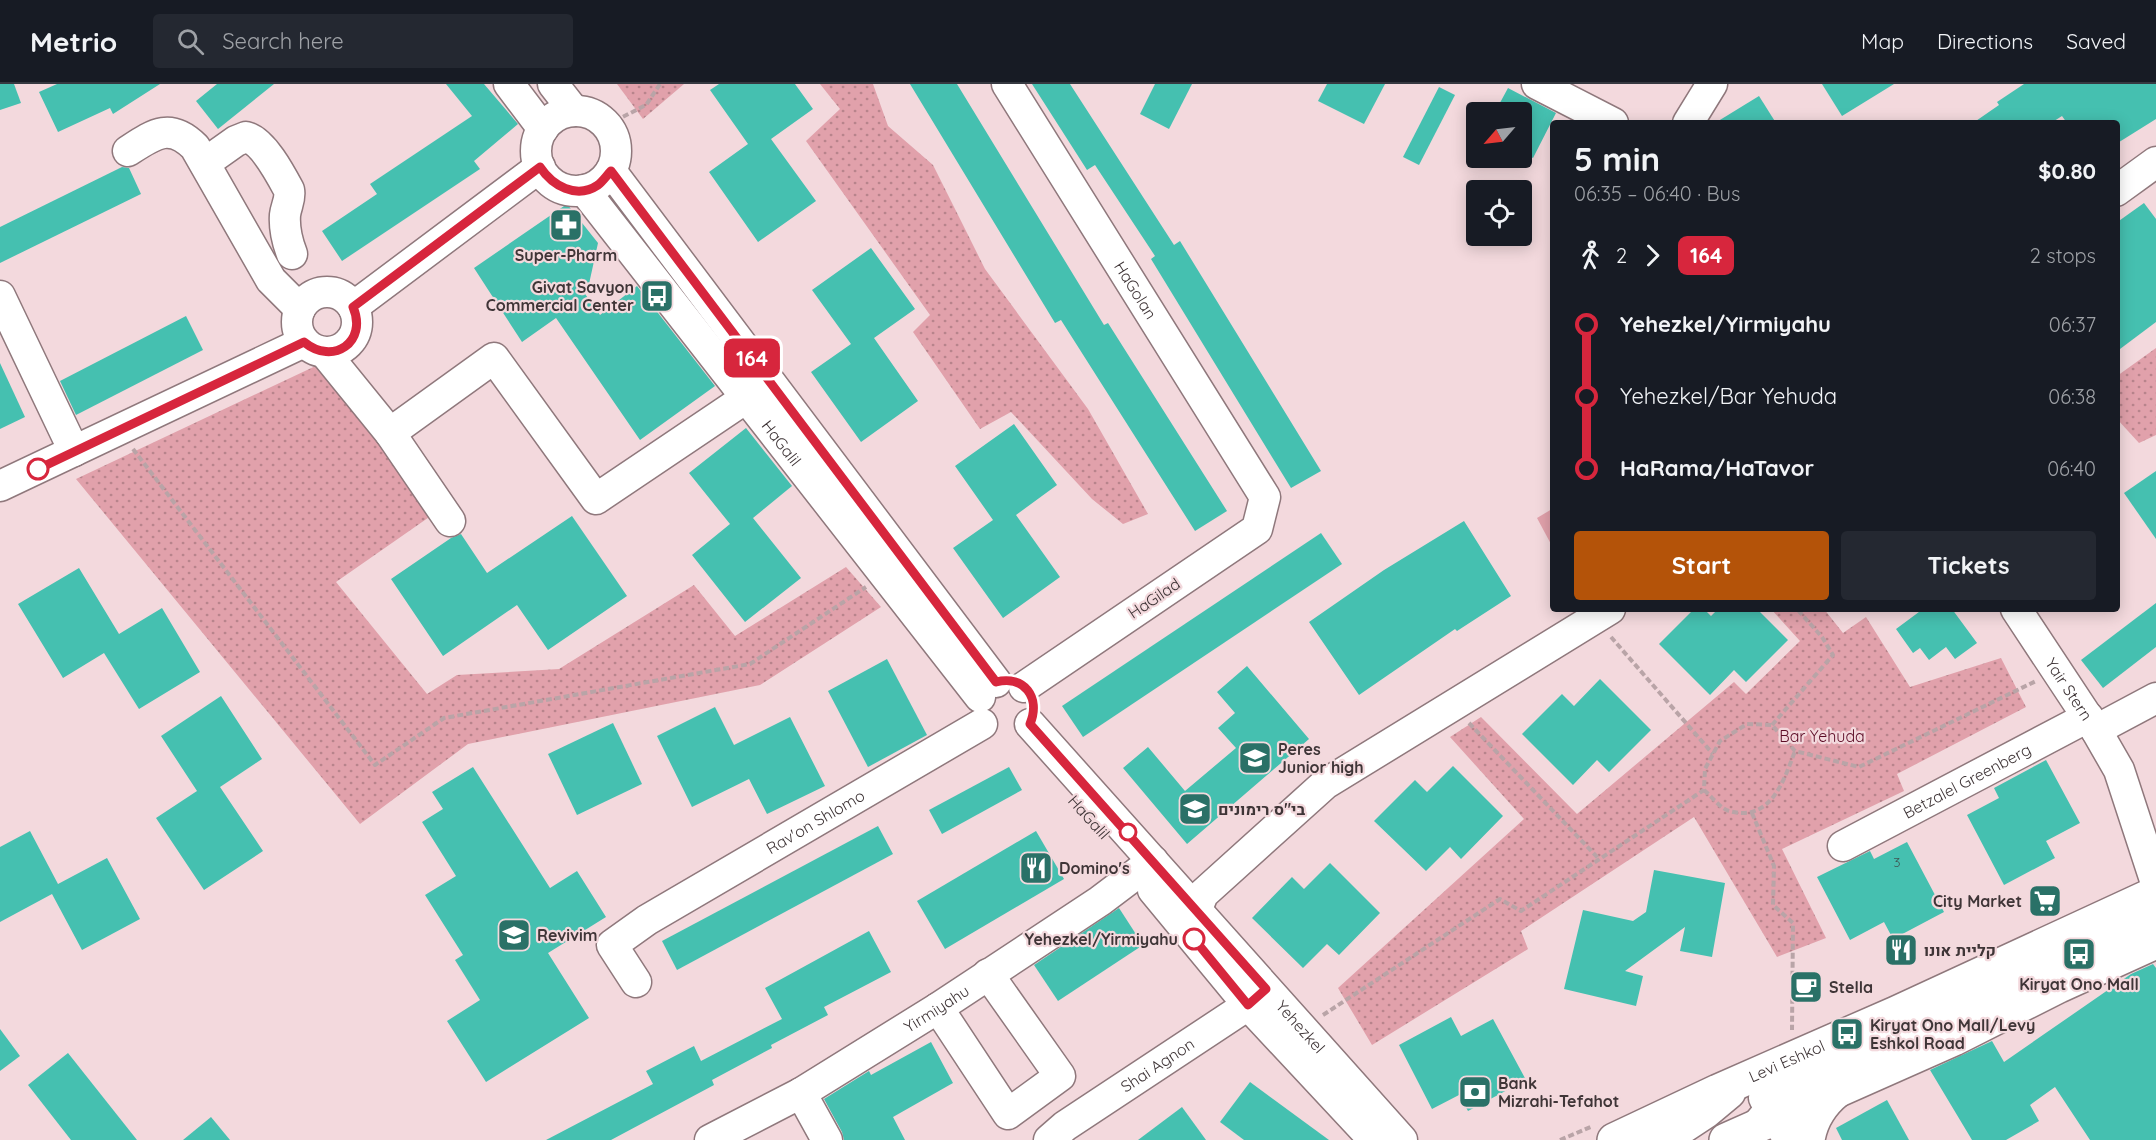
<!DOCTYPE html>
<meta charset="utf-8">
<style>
body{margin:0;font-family:Quicksand,Heebo,sans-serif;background:#242831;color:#f1f3f6;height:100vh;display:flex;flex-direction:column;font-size:22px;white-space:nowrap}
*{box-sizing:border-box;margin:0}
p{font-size:20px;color:#9ea1a6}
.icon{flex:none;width:33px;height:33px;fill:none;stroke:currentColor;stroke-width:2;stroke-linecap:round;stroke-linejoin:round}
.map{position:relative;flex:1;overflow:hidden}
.drawer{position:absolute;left:1550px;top:36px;width:570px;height:492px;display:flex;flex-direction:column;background:#171b24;border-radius:6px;box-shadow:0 3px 15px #0003}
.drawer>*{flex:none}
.badge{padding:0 12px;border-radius:9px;font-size:21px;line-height:39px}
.needle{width:39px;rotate:242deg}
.fabs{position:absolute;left:1466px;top:18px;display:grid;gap:12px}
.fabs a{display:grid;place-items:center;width:66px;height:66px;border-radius:6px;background:#171b24;box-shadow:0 3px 15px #0003;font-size:30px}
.map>.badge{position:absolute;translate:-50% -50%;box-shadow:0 0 0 3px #fff}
.legs{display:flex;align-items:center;gap:9px;height:66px;padding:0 24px;font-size:20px}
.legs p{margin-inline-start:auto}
.headline{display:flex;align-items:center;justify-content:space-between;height:102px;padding:0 24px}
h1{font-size:33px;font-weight:700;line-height:45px}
.action{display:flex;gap:12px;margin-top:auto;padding:12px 24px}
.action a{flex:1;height:69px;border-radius:6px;background:#b45309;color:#fff;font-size:24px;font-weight:700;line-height:69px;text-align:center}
.action a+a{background:#242831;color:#f1f3f6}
ul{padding:0 24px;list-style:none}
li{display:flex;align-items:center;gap:21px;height:72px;font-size:22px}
li i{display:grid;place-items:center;width:9px;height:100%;margin:0 8px;background:currentColor}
li i::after{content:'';width:15px;height:15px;margin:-8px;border:4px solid;border-radius:50%;background:#171b24}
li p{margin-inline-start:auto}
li:first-child i{background:linear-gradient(#0000 50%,currentColor 0)}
li:last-child i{background:linear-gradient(currentColor 50%,#0000 0)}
header{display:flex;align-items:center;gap:36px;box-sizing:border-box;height:84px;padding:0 30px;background:#171b24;border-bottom:2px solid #363941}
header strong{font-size:28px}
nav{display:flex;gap:33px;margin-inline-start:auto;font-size:21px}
.search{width:420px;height:54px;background:#242831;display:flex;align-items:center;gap:15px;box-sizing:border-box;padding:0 21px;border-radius:6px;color:#9ea1a6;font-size:22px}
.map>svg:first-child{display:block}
.green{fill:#e1a1ab}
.park{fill:url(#park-dots)}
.building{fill:#45c0b0}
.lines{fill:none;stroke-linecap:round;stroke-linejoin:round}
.minor-casing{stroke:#8f787c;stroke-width:33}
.major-casing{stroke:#8f787c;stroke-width:36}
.path{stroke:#b9a4a7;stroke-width:4;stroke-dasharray:6 3;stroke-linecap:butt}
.minor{stroke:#fff;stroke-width:30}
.major{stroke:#fff;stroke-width:33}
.line-1-casing{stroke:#fff;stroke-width:14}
.line-1{stroke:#d7263d;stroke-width:9}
.stop-1-dot{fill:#fff;stroke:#d7263d;stroke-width:3}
.labels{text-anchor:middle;stroke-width:4.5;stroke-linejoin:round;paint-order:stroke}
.number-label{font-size:14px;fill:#405855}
.poi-label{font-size:16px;font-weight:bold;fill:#3f3537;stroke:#f3d9dd;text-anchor:start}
.street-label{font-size:16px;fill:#3f3537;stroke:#f3d9dd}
.park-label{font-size:16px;fill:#5d0d27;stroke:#f3d9dd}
.stop-label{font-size:16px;font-weight:bold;fill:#3f3537;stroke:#f3d9dd;text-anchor:end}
</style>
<header>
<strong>Metrio</strong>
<div class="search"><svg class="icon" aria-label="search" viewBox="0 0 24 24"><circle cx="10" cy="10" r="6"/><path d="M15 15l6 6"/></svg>Search here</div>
<nav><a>Map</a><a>Directions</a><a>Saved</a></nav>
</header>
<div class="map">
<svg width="2156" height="1056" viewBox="0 0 2156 1056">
<defs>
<pattern id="park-dots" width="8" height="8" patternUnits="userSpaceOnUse" patternTransform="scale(1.5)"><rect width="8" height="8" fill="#e1a1ab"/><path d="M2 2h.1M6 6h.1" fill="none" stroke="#b8848c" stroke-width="1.8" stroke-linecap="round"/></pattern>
</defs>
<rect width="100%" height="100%" fill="#f3d9dd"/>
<path class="green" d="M1552,425V462L1537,434Z"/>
<g class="park">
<path d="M617,0H684L643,35Z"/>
<path d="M820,0H873L888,42L933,81L985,185L1088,325L1148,430L1123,440L1092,415L1011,328L980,345L913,248L930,231L806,57L840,25Z"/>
<path d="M2156,264V351L2139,359L2117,335V292Z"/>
<path d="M322,279L435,429L336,498L427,610L457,591L559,585L694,501L735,552L846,483L881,523L760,601L468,660L360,740L76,395Z"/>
<path d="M1771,525H1824L1843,549L1866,533L1910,603L2001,574L2026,623L1897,690L1904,707L1782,765L1826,854L1777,873L1694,733L1521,847L1528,865L1372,961L1338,904L1524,735L1450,653L1481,633L1577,730L1734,598L1746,610L1800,557Z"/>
</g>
<g class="building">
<path d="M0,0H14L21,19L0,26Z"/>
<path d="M57,0H160L113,30L110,24L58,48L39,8Z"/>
<path d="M217,0H274L218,45L196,17Z"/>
<path d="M446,0H484L518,40L474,77L480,85L342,177L322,147L377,110L370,100L472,32Z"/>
<path d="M719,0H795L813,25L771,55L816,117L758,158L709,88L748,60L710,6Z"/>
<path d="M910,0H957L1104,241L1108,239L1227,427L1195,447L1061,236L1055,239Z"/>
<path d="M1032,0H1070L1174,161L1180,157L1321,387L1291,404L1151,175L1155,172L1095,81L1087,86Z"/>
<path d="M1155,0H1192L1169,45L1140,30Z"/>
<path d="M1327,0H1385L1364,40L1318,17Z"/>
<path d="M1822,0H1894L1842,32Z"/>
<path d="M2024,0H2156V35L2116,60V39H2067L2062,32L2051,39H1973L1999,21L1997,18Z"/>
<path d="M1439,3L1455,11L1419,81L1403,73Z"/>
<path d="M1508,4L1556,29L1533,74L1521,68V28H1495Z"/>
<path d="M1759,12L1776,39H1715Z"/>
<path d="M122,83L129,84L141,110L0,179V143Z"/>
<path d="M2144,119L2156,135V238L2116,268V139Z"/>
<path d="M567,120L598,159L589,200L583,207L600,231L637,202L715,302L640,356L556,234L522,258L474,184Z"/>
<path d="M871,164L915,225L874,254L918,317L861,358L811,288L851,260L812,206Z"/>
<path d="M186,232L203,266L76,331L60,297Z"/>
<path d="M0,279L25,333L0,345Z"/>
<path d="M1014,340L1057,401L1016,431L1060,493L1003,534L953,464L993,436L955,382Z"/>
<path d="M746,344L792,402L753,434L801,494L745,538L692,471L730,440L689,389Z"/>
<path d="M2156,387V455L2124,409Z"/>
<path d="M572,432L627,512L548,566L517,521L443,572L391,495L451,454L461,450L487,489Z"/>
<path d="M1464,437L1511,512L1457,547L1455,545L1359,611L1309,538L1384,486Z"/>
<path d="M1321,449L1342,480L1083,653L1062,622Z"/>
<path d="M79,484L119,550L162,524L200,588L139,625L104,569L63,594L18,520Z"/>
<path d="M2156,519V563L2103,604L2081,576Z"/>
<path d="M1694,525H1704L1711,532L1718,525H1757L1788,556L1746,598L1734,586L1710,611L1659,560Z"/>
<path d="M1923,525H1952L1977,559L1955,575L1946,563L1929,576L1920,564L1913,569L1896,545Z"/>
<path d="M887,575L927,651L868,683L828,607Z"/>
<path d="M1247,582L1309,655L1187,760L1123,684L1148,663L1185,707L1236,664L1218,644L1235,629L1217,608Z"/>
<path d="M1600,595L1651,646L1609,688L1597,676L1573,701L1522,650L1562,610L1574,622Z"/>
<path d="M221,612L262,675L220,703L263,767L204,806L156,734L197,707L161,652Z"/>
<path d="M715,623L734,661L790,633L825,702L767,730L749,695L692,723L657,652Z"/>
<path d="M613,639L642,700L577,731L548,670Z"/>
<path d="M2046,676L2080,739L2046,757L2055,774L2004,801L1967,731L1999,714L1994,704Z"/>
<path d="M1453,682L1503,732L1461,775L1450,763L1426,787L1374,737L1415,696L1427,708Z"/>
<path d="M473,683L550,804L577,787L606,833L548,869L589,934L486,998L447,937L480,916L455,876L463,871L425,811L456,792L422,738L443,725L432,708Z"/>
<path d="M1009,683L1022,706L942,750L929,726Z"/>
<path d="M878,742L893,770L677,886L662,857Z"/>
<path d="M30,747L58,800L107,774L140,835L82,866L52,810L0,838V763Z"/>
<path d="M1036,747L1064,795L945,865L917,817Z"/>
<path d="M1907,758L1944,828L1893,855L1884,838L1850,856L1817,793L1870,767L1874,775Z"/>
<path d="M1330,779L1380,829L1339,871L1327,860L1303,884L1252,834L1292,793L1304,805Z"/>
<path d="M1654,786L1725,799L1712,873L1680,867L1685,843L1625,887L1643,892L1636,922L1564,905L1583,826L1633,837L1646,828Z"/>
<path d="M1119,824L1143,861L1058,917L1034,881Z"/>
<path d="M869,847L891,888L824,923L828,931L771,961L772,964L712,996L714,1001L611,1056H546L653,1000L646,987L694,962L701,977L782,935L765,904Z"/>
<path d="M2153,880L2156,884V1056H2090L2055,1003L2030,1021L2039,1037L2006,1056H1972L1930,986L1992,957L2004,978L2131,890Z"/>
<path d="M1451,933L1461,952L1493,935L1526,996L1468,1027L1459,1011L1432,1025L1399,961Z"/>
<path d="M0,945L20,972L0,987Z"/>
<path d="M931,958L953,999L893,1033L905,1056H844L842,1048L824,1015L869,987L871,991Z"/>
<path d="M68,969L137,1056H71L28,1001Z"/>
<path d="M1250,998L1329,1056H1244L1220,1038Z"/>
<path d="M1887,1016L1909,1056H1842L1836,1044Z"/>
<path d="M1182,1023L1206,1056H1138Z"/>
<path d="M211,1033L230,1056H183Z"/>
</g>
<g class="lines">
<defs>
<g id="minor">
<path d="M509,0L543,45"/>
<path d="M553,0L574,27"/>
<path id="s1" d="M1007,0L1265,413L1257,445L1024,603"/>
<path d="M1537,0L1613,39"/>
<circle cx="576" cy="67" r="40"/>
<path d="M1688,39L1712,0"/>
<path d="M128,67C154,50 170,38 195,63L271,196L300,225"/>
<path d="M205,79L236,57L246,53C263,57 281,91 289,106C291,115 286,122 285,131C284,145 287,157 292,170"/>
<path d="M611,87L996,598"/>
<path id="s2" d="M584,106L980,613"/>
<path d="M2116,107L2156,78"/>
<circle cx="327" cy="238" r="30"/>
<path d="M0,212L74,367"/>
<path d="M353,223L540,83"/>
<path d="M325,269L390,349L494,274L596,415L746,314"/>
<path d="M390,349L450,437"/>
<path d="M0,402L304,258"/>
<path id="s3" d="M2016,525L2096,646L2119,686L2156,799"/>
<path id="s4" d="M1030,640L1402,1056"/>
<path d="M2096,646L2156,614"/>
<path id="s5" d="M1843,762L2088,633"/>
<path d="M1153,806L1248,921L1374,1056"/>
<path d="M1197,825L1203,810L1325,700L1610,525"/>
<path id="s6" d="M636,898L612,861L647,836L982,640"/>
<path d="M938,924L1008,1030L1060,992L988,890"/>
<path d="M801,1009L827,1056"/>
<path d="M1764,1014L1789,1056"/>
<path d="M1757,1041L1786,1006L1939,939L2040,883L2140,837L2156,824"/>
<path id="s7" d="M710,1056L801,1009L938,924L1100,817L1153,777"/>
<path id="s8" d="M1049,1056L1065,1042L1248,921L1263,908"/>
<path d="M1665,1056L1706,1029L1730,1009"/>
</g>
<g id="major">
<path id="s9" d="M1614,1056L1718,1007L1896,929L2156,809"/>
<path d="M1726,1056L1954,955L2059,902L2156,858"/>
<path d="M1808,1056C1811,1036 1821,1020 1837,1007"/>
</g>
</defs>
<use href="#minor" class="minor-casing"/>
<use href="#major" class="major-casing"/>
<g class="path">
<path d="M607,41L646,21L660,0"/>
<path d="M133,365L375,681L444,634L750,580L866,503"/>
<path d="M1611,553L1713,670"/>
<path d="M1469,639L1599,775"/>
<path d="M1772,641L1833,571L1822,553L1797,525"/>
<path d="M1704,706C1711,712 1721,725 1729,727C1771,739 1784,696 1795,667"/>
<path d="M1752,729L1774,782L1773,821L1793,839L1792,946"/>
<path d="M1323,931L1500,815L1521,827L1704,706L1705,685L1720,657L1747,640L1772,641L1795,667L1859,683L2036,597"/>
<path d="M1560,1056L1593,1042"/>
</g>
<use href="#minor" class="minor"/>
<use href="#major" class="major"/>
</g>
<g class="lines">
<defs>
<path id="line-1" d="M38,385L304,258C333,282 368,258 353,223L540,83C552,101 576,116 598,101C603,97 607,91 611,87L996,598C1024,591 1041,613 1030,640L1266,905L1248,921L1194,855"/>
</defs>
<use href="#line-1" class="line-1-casing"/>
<use href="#line-1" class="line-1"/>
</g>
<defs>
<symbol id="pharmacy-square" viewBox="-11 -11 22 22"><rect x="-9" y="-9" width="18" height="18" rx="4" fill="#2a7167" stroke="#f3d9dd"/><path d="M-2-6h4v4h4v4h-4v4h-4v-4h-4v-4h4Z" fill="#fff"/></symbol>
<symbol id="bus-square" viewBox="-11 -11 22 22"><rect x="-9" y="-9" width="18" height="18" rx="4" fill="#2a7167" stroke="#f3d9dd"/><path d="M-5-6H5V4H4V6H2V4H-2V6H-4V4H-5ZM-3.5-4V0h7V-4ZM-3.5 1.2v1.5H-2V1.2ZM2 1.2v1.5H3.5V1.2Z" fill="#fff"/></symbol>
<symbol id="school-square" viewBox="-11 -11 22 22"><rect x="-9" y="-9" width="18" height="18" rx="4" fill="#2a7167" stroke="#f3d9dd"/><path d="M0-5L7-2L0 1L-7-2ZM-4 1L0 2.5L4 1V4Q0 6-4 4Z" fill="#fff"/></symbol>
<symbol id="restaurant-square" viewBox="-11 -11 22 22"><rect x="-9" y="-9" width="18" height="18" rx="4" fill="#2a7167" stroke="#f3d9dd"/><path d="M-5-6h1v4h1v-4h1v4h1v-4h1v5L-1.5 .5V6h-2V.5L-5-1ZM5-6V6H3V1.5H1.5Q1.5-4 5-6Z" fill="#fff"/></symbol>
<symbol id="supermarket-square" viewBox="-11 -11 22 22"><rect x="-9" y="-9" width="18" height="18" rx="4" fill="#2a7167" stroke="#f3d9dd"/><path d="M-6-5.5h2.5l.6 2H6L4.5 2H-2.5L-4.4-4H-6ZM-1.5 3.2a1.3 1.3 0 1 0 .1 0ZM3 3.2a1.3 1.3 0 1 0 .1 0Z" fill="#fff"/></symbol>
<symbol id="cafe-square" viewBox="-11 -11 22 22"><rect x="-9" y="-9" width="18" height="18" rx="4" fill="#2a7167" stroke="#f3d9dd"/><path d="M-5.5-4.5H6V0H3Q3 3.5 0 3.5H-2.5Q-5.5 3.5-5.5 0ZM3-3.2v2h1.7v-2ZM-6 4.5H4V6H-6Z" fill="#fff"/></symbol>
<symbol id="bank-square" viewBox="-11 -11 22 22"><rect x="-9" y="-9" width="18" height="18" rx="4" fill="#2a7167" stroke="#f3d9dd"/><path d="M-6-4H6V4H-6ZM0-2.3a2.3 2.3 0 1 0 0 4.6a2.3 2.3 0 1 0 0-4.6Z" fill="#fff"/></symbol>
</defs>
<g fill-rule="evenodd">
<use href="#pharmacy-square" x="547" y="122" width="38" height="38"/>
<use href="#bus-square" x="638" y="193" width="38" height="38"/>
<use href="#school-square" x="1236" y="655" width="38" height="38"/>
<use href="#school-square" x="1176" y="706" width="38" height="38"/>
<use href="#restaurant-square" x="1017" y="765" width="38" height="38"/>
<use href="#supermarket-square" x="2026" y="798" width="38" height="38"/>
<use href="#school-square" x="495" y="832" width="38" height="38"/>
<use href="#restaurant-square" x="1882" y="847" width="38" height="38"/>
<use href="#bus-square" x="2060" y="851" width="38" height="38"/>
<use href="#cafe-square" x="1787" y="884" width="38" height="38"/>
<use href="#bus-square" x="1828" y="931" width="38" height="38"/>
<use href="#bank-square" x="1456" y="989" width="38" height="38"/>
</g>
<g class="stop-1-dot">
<circle cx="38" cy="385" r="10"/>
<circle cx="1128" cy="748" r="8"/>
<circle cx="1194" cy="855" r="10"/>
</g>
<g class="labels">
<g class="number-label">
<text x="1897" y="783">3</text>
</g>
<g class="poi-label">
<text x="566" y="177" text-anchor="middle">Super-Pharm</text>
<text x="634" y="209" text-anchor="end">Givat Savyon<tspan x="634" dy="18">Commercial Center</tspan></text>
<text x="1278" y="671">Peres<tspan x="1278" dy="18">Junior high</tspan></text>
<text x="1218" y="731">בי"ס רימונים</text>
<text x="1059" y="790">Domino's</text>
<text x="2022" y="823" text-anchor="end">City Market</text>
<text x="537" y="857">Revivim</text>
<text x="1924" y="872">קליית אונו</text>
<text x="2079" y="906" text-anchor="middle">Kiryat Ono Mall</text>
<text x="1829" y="909">Stella</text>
<text x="1870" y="947">Kiryat Ono Mall/Levy<tspan x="1870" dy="18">Eshkol Road</tspan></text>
<text x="1498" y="1005">Bank<tspan x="1498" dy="18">Mizrahi-Tefahot</tspan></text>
</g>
<g class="street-label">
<text dy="6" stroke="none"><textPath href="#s1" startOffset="243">HaGolan</textPath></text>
<text dy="6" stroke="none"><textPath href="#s2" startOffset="321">HaGalil</textPath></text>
<text transform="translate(1154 514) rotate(-34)" y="6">HaGilad</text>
<text dy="6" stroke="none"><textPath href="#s3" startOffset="96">Yair Stern</textPath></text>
<text dy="6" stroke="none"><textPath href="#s5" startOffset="140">Betzalel Greenberg</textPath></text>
<text transform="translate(1089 733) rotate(48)" y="6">HaGalil</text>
<text dy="6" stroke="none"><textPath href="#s6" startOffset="282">Rav'on Shlomo</textPath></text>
<text dy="6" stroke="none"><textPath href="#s7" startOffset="262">Yirmiyahu</textPath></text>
<text dy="6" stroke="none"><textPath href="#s4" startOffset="406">Yehezkel</textPath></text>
<text dy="6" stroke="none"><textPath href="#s9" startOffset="190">Levi Eshkol</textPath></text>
<text dy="6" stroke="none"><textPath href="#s8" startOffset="132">Shai Agnon</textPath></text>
</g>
<g class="park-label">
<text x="1822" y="658">Bar Yehuda</text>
</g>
<g class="stop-label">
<text x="1178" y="861">Yehezkel/Yirmiyahu</text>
</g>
</g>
</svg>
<div class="fabs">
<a><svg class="needle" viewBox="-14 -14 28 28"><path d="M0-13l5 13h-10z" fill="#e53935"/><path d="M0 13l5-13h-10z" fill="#9ea1a6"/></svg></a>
<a><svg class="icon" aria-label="locate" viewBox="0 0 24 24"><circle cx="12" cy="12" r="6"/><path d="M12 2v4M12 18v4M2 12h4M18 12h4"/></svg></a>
</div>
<b class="badge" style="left:752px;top:274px;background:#d7263d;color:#fff">164</b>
<section class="drawer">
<div class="headline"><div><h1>5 min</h1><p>06:35 – 06:40 · Bus</p></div><b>$0.80</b></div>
<div class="legs"><svg class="icon" aria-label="walk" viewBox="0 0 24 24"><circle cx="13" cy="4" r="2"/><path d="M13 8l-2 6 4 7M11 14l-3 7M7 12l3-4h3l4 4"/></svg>2<svg class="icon" aria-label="forward" viewBox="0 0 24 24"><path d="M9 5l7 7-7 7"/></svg><b class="badge" style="background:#d7263d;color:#fff">164</b><p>2 stops</p></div>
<ul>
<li><i style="color:#d7263d"></i><b>Yehezkel/Yirmiyahu</b><p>06:37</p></li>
<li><i style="color:#d7263d"></i><span>Yehezkel/Bar Yehuda</span><p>06:38</p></li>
<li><i style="color:#d7263d"></i><b>HaRama/HaTavor</b><p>06:40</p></li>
</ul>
<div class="action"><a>Start</a><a>Tickets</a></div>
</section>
</div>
